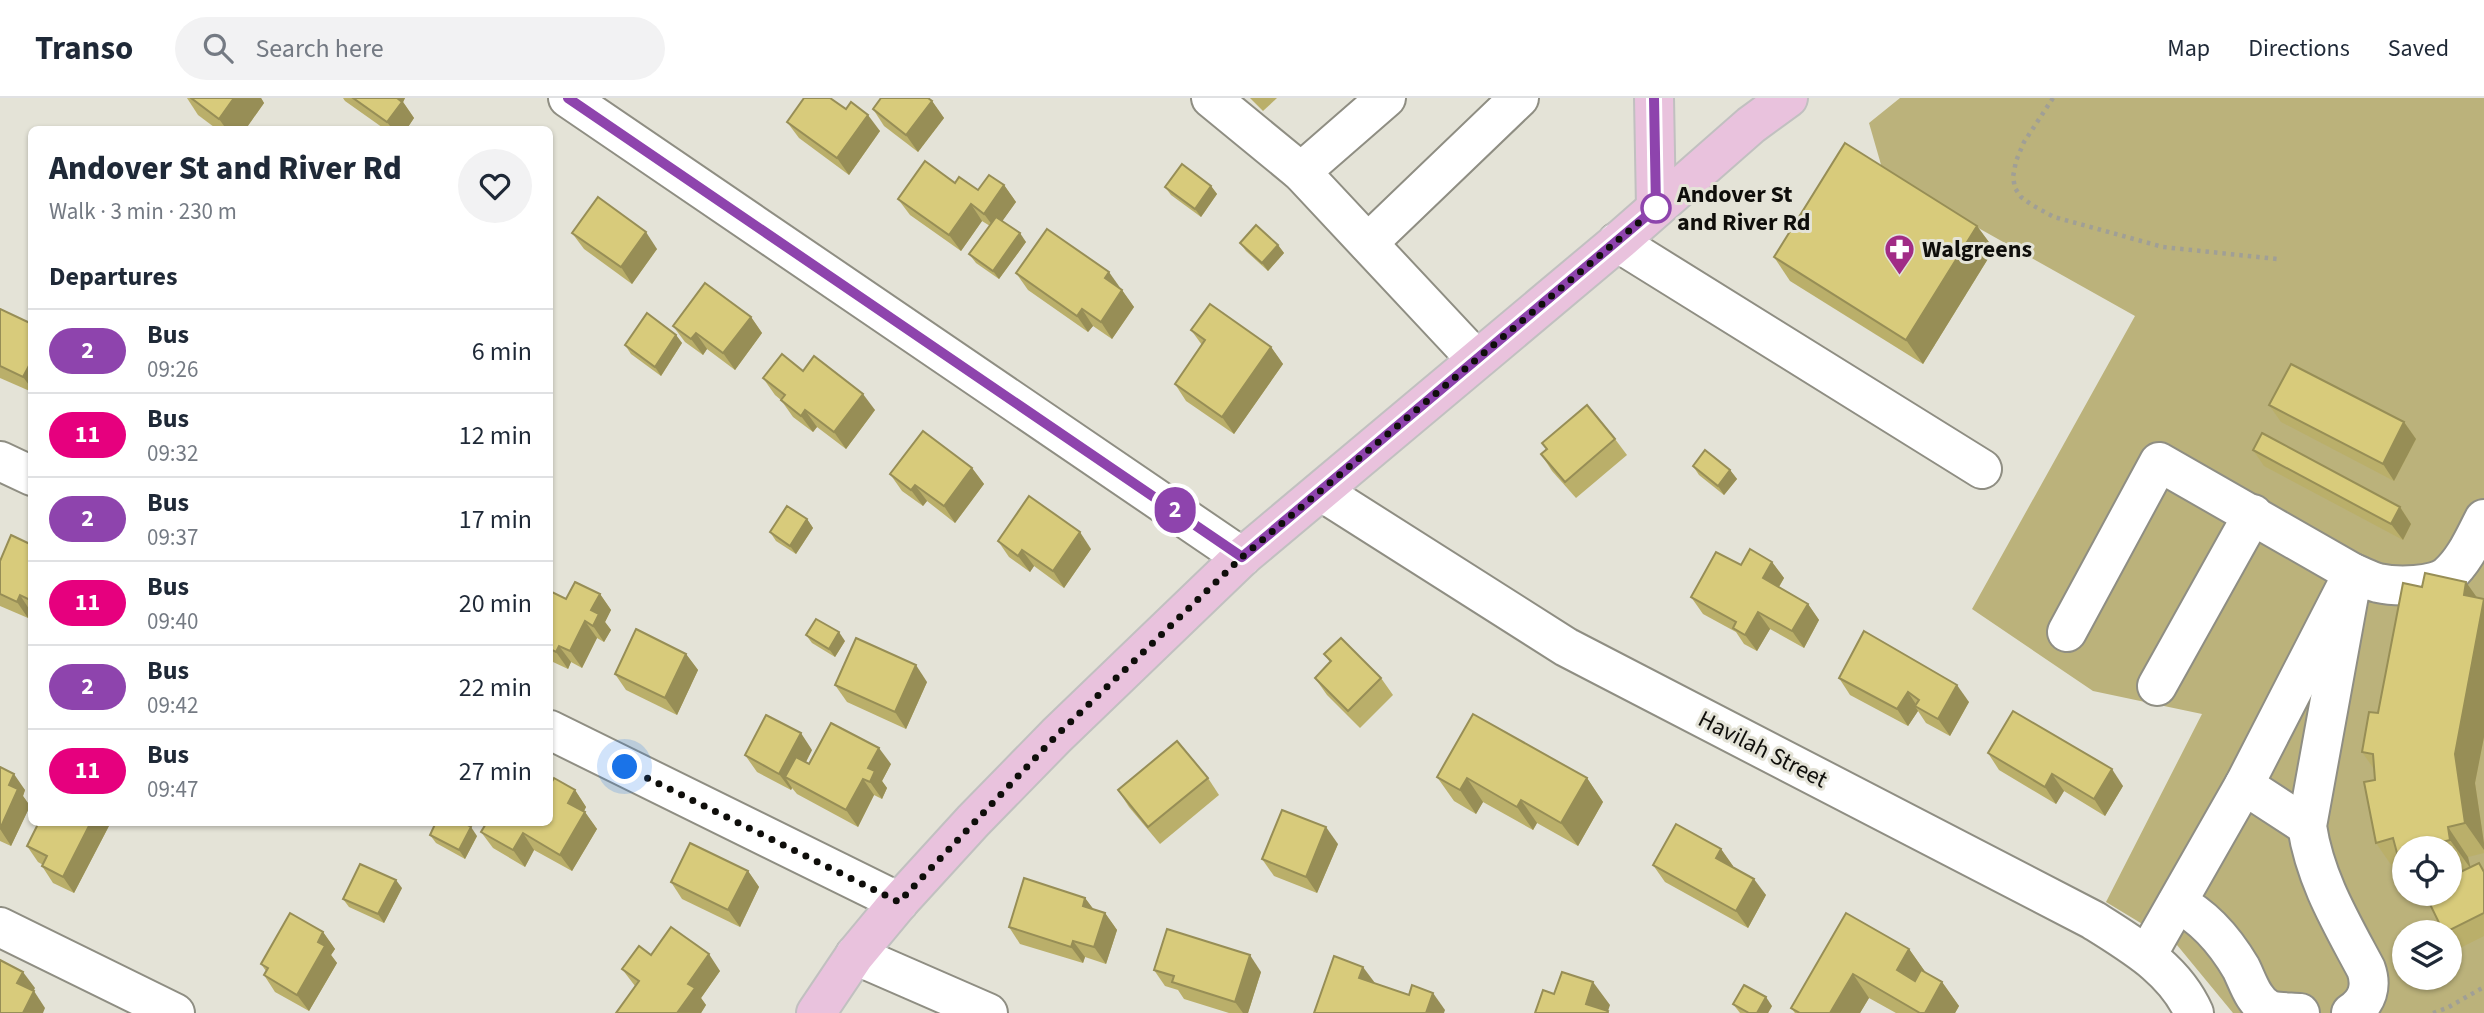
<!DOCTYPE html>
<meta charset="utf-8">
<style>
body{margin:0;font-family:"Source Sans 3",sans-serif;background:#f2f2f3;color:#1f2937;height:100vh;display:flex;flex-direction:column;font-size:26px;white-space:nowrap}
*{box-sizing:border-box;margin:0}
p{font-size:23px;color:#747a83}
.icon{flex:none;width:38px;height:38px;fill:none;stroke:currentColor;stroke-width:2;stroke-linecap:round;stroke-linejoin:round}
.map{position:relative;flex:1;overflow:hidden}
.drawer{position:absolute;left:28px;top:28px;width:525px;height:700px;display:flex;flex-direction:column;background:#fff;border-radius:10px;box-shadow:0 2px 5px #0004}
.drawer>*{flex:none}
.badge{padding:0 14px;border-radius:23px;font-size:24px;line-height:46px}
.tools{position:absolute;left:2392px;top:738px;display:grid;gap:14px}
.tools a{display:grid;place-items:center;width:70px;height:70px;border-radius:50%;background:#fff;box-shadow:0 2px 5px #0004;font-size:35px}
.you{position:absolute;width:35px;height:35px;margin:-18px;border:5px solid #fff;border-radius:50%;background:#1a73e8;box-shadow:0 0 0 10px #1a73e833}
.map>.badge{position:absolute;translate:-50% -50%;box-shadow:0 0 0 4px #fff}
h2{padding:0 21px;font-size:26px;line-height:63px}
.round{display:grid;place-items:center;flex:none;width:74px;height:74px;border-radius:37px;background:#f2f2f3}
.summary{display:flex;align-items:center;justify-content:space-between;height:119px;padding:0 21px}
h1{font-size:33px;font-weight:800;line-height:52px}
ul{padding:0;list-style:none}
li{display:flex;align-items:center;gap:21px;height:84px;padding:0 21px;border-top:2px solid #e0e1e3}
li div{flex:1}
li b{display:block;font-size:26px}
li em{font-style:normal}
li .badge{min-width:77px;font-weight:700;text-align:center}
header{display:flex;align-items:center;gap:42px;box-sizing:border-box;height:98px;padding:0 35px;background:#fff;border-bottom:2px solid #e0e1e3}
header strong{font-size:33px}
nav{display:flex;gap:38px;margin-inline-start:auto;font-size:24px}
.search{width:490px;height:63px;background:#f2f2f3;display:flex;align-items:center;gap:18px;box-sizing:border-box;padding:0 24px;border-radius:38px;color:#747a83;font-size:26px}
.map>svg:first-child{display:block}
.green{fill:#bbb27b;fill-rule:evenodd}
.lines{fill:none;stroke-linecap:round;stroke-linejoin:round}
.minor-casing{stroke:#8f8e83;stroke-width:42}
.major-casing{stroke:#c1c0c0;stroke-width:42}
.path{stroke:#a09f96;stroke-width:4.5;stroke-dasharray:3.5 5;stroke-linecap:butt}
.minor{stroke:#fff;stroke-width:38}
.major{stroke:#e9c2dd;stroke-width:38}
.wall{fill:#baaf6a}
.shaded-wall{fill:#978e56}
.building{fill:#d8cb7b;stroke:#978e56;stroke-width:2}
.line-casing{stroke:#fff;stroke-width:16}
.line{stroke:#8e44ad;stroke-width:10}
.walk{stroke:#0f0e0b;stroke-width:7;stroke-dasharray:0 12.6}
.stop-dot{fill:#fff;stroke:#8e44ad;stroke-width:3.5}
.labels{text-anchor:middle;stroke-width:6;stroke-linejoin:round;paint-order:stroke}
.stop-label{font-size:24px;font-weight:bold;fill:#0f0e0b;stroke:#e4e3d7;text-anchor:start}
.poi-label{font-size:24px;font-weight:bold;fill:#0f0e0b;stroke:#e4e3d7;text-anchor:start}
.street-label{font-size:24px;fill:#0f0e0b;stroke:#e4e3d7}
</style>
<header>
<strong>Transo</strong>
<div class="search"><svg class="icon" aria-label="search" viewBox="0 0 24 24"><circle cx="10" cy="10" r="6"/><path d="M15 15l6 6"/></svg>Search here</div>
<nav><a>Map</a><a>Directions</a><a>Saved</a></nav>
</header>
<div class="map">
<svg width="2484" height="915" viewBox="0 0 2484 915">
<rect width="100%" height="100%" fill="#e4e3d7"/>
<path class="green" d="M1900,0H2484V915H2233L2177,847L2106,804L2202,616L2093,593L1972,511L2135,218L1884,77L1869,25ZM2404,751H2450V796H2404ZM2404,835H2450V880H2404Z"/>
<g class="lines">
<defs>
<g id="minor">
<path d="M568,0L1242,459"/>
<path d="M1211,0L1301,74L1476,261"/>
<path d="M1301,74L1386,0"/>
<path d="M1617,144L1982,371"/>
<path d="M1368,145L1519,0"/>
<path d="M0,363L32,378"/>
<path d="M1322,394L1566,549L2093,822C2132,847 2174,870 2194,915"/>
<path d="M2067,534L2159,364L2353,475L2244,687"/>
<path d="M2157,588L2253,416"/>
<path d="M550,632L899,804"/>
<path d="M2177,805C2205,819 2225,843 2241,870C2248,884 2253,903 2268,911C2276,915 2291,914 2300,915"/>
<path d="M0,829L175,915"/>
<path d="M855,857L988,915"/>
<path d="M2147,857L2244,687L2307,728"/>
<path d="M2351,915C2368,904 2372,888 2366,871C2341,824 2315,781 2307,728L2353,475C2361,478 2370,483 2378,485C2396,489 2435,489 2448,477C2465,462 2474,440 2484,421"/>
</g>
<g id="major">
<path d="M1654,0L1656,110"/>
<path d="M816,915L855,857L899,804L973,723L1057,637L1242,459L1620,142L1751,27L1788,0"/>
</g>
</defs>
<use href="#minor" class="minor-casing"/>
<use href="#major" class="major-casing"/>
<g class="path">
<path d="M2053,0L2024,44L2016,63L2013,79L2015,90L2021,99L2032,107L2054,119L2163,149L2277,161"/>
<path d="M2433,915L2447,910L2484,889"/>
</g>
<use href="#minor" class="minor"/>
<use href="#major" class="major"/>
</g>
<g class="wall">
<path d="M187,0H261L264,5L245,32H218L198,17Z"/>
<path d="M343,0H405L403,4L414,20L406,32H386L345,3Z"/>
<path d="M1250,0H1277L1263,13Z"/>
<path d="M932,3L944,20L918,54L884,28L873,11Z"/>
<path d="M846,11L880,33L849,77L799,40L787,24Z"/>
<path d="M955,85L978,92L1004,87L1016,104L1002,123L1026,144L999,181L976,165L969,156L990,128L982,123L961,153L910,117L898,101Z"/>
<path d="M1211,88L1217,96L1201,119L1171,97L1165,89Z"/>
<path d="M1977,128L1994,151L1923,266L1790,183L1774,159Z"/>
<path d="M572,135L657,151L632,186L584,151Z"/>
<path d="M1240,145L1278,147L1284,155L1268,173L1246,153Z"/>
<path d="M1016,175L1121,191L1134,209L1112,241L1093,228L1088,234L1028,192Z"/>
<path d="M0,211L32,226V294L0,280Z"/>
<path d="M751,219L762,235L735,272L707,251L703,257L685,244L673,228Z"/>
<path d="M1191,232L1271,249L1283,266L1234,336L1186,303L1175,286L1202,247Z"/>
<path d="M676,237L682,245L661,278L631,256L625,247Z"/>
<path d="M803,273L875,312L846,351L817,329L813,334L793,319L781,302L775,297L763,280Z"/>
<path d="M2269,307L2404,324L2416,341L2394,383L2281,324Z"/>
<path d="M1615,341L1627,357L1576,400L1552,373L1541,356L1546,351Z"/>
<path d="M2253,352L2400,409L2411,426L2403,442L2264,368Z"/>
<path d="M1693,368L1730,372L1737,381L1724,397L1699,377Z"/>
<path d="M972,370L984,386L955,425L927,403L923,408L902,393L890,376Z"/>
<path d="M807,421L813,430L796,456L776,443L770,434Z"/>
<path d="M998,443L1091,451L1064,490L1034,468L1030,474L1009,459Z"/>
<path d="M32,447V514L28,520L0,508V463Z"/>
<path d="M1772,464L1784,480L1779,489L1808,506L1819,522L1804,550L1770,531L1757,553L1744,546L1736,534L1703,516L1691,499L1741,467Z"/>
<path d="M550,493L566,501L600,496L611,512L605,524L611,532L604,544L597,540L582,570L571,564L568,571L553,564L550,559Z"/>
<path d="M2477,500L2484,501V639L2475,685L2484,745V755L2468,759L2470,769L2479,765L2484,771V838L2456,852L2450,843V835H2444L2463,773L2450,776V751H2404V772L2396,774L2376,745L2374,671L2362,654Z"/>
<path d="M806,537L845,543L835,559L812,545Z"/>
<path d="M686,556L698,572L677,617L626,592L615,576Z"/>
<path d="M1324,556L1381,580L1393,597L1360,630L1327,597L1315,580L1330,564Z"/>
<path d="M1839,580L1969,604L1950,638L1926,625L1918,613L1908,628L1850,597Z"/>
<path d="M927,584L906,631L847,604L835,587Z"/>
<path d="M812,652L806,664L809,666H891L882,683L887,690L882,701L874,697L858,729L797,696L792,690L791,692L757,674L745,657Z"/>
<path d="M1988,655L2123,688L2105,718L2064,693L2056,706L1999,672Z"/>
<path d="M0,669L25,692L23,698L30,708L11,748L0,743Z"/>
<path d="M1437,679L1587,680L1603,704L1578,748L1537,725L1533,732L1483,704L1476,716L1454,703Z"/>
<path d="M1208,680L1219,697L1160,746L1129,709L1118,692Z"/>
<path d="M575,692L586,709L584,713L597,731L572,773L534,752L525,769L493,750L481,734Z"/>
<path d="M39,724H111L74,795L53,785L42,768L43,767L38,764L27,748Z"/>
<path d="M430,737L477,738L465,761L436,745Z"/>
<path d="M1338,746L1317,795L1274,778L1262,761Z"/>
<path d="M1721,751L1733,768L1732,769L1766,797L1748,830L1665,784L1653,767Z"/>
<path d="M748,773L759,789L740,829L682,801L671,784Z"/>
<path d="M402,790L384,825L349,809L343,801Z"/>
<path d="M1085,800L1094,812L1105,815L1117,832L1106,866L1085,859L1083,865L1020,846L1009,829Z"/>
<path d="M1846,815L1909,851L1926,875L1942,884L1959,908L1955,915H1896L1869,900L1860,915H1795L1791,910Z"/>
<path d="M323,834L335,851L331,857L337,865L309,913L275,894L264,877L266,873L261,866Z"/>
<path d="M651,857L720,873L701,900L706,907L701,915H616L635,888L622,871Z"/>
<path d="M1154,872L1261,874L1248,915H1229L1184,901L1178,892L1165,888Z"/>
<path d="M1733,906L1772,908L1768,915H1740Z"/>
</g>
<g class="shaded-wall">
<path d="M234,0H261L264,5L245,32H227L219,21Z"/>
<path d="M392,0H405L403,4L414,20L406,32H393L387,24Z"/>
<path d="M932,3L944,20L918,54L906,37Z"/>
<path d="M868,17L880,33L849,77L837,60Z"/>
<path d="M1004,87L1016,104L996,132L984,116Z"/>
<path d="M1211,88L1217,96L1201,119L1195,111Z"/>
<path d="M971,106L982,123L961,153L949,137Z"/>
<path d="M1977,128L1994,151L1923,266L1906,242Z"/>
<path d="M646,134L657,151L632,186L621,169Z"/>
<path d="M1020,135L1026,144L999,181L993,173Z"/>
<path d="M1278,147L1284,155L1268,173L1262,165Z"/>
<path d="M1109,174L1121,191L1105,180Z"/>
<path d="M1122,192L1134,209L1112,241L1101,224Z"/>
<path d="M1082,211L1093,228L1088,234L1077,218Z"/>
<path d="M751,219L762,235L735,272L723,255Z"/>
<path d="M696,235L707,251L703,257L691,241Z"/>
<path d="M676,237L682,245L661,278L655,269Z"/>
<path d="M1271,249L1283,266L1234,336L1222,319Z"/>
<path d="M32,262V291L23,279Z"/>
<path d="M863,296L875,312L846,351L834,334Z"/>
<path d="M805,312L817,329L813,334L801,318Z"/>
<path d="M2404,324L2416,341L2394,383L2383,366Z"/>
<path d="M972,370L984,386L955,425L944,408Z"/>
<path d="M1730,372L1737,381L1724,397L1718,388Z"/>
<path d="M915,387L927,403L923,408L911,392Z"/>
<path d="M2400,409L2411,426L2403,442L2391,426Z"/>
<path d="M807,421L813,430L796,456L790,448Z"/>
<path d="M1080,434L1091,451L1064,490L1053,473Z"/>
<path d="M1022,452L1034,468L1030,474L1018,458Z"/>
<path d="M1772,464L1784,480L1774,497L1763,480Z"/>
<path d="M2466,484L2483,508L2484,504V639L2475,685L2484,745V752L2465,725L2455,656L2464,497Z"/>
<path d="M600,496L611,512L605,524L611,532L604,544L593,528L591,512Z"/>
<path d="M20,497L31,514L28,520L17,504Z"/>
<path d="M1808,506L1819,522L1804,550L1792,533Z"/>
<path d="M1758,514L1770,531L1757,553L1745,537Z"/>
<path d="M585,523L597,540L582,570L570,553Z"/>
<path d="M839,534L845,543L835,559L829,551Z"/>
<path d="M559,548L571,564L568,571L556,554Z"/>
<path d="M686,556L698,572L677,617L665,600Z"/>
<path d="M916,567L927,584L906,631L895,614Z"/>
<path d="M1957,587L1969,604L1950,638L1938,621Z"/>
<path d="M1908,594L1919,611L1915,608L1918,613L1908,628L1897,611Z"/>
<path d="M801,635L812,652L795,685L785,679L792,690L791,692L779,676Z"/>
<path d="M879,650L891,666L882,683L887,690L882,701L870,684L868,670Z"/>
<path d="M2112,671L2123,688L2105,718L2094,701Z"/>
<path d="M14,676L25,692L23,698L30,708L11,748L0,731L9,687Z"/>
<path d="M2052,676L2064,693L2056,706L2045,689Z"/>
<path d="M1467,680L1483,704L1476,716L1460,692Z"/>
<path d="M1587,680L1603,704L1578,748L1561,725Z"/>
<path d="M863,681L874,697L858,729L846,712Z"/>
<path d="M575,692L586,709L580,721L568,705Z"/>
<path d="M1521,702L1537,725L1533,732L1517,709Z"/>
<path d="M585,714L597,731L572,773L560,757Z"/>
<path d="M91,724H111L74,795L63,779Z"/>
<path d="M471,729L477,738L465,761L459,752Z"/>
<path d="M1326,729L1338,746L1317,795L1306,779Z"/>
<path d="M2448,729L2468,759L2471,771L2450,742Z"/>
<path d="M523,735L534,752L525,769L513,752Z"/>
<path d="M1721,751L1733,768L1727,777L1716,760Z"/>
<path d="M748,773L759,789L740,829L728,812Z"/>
<path d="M1754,781L1766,797L1748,830L1736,813Z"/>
<path d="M396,782L402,790L384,825L378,816Z"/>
<path d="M1085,800L1097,816L1083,808Z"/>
<path d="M1105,815L1117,832L1106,866L1094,849Z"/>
<path d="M323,834L335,851L331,857L337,865L309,913L297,897L318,844Z"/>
<path d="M1073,843L1085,859L1083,865L1071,849Z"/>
<path d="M1909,851L1926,875L1914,896L1897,872Z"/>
<path d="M709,856L720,873L701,900L706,907L701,915H677L688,886Z"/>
<path d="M1250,857L1261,874L1248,915H1243L1235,904Z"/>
<path d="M1363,869L1375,885L1359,880Z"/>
<path d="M23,874L35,890L29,902L17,885Z"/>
<path d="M1853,876L1869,900L1860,915H1830Z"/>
<path d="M1593,884L1610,907L1608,913L1609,915H1593L1586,906Z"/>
<path d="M1942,884L1959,908L1955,915H1925Z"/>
<path d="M34,893L45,910L43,915H23Z"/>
<path d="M1433,895L1445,912L1444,915H1426Z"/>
<path d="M1766,899L1772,908L1768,915H1757Z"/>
</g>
<g class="building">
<path d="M191,0H234L219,21Z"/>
<path d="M353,0H397L402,4L387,24Z"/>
<path d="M804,0H830L846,11L851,4L868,17L837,60L787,24Z"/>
<path d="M881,0H928L932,3L906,37L873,11Z"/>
<path d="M1845,45L1977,128L1906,242L1774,159Z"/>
<path d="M925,63L955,85L959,79L978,92L989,77L1004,87L984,116L971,106L949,137L898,101Z"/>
<path d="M1182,66L1211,88L1195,111L1165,89Z"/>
<path d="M598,99L646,134L621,169L572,135Z"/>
<path d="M996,119L1020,135L993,173L969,156Z"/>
<path d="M1256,127L1278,147L1262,165L1240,145Z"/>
<path d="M1047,131L1109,174L1105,180L1122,192L1101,224L1082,211L1077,218L1016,175Z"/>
<path d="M705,185L751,219L723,255L696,235L691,241L673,228Z"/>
<path d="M1210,206L1271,249L1222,319L1175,286L1205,242L1191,232Z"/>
<path d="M0,211L32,226V262L23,279L0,268Z"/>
<path d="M647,215L676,237L655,269L625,247Z"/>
<path d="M782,256L803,273L814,258L863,296L834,334L805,312L801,318L781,302L785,297L763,280Z"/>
<path d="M2291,266L2404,324L2383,366L2269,307Z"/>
<path d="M1587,307L1615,341L1565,384L1541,356L1547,351L1542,345Z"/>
<path d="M923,333L972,370L944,408L915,387L911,392L890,376Z"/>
<path d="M2262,335L2400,409L2391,426L2253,352Z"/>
<path d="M1705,352L1730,372L1718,388L1693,368Z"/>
<path d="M1029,398L1080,434L1053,473L1022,452L1018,458L998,443Z"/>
<path d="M787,408L807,421L790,448L770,434Z"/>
<path d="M11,437L32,447V503L20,497L17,504L0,496V463Z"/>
<path d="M1750,451L1772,464L1763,480L1808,506L1792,533L1758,514L1745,537L1733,530L1736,524L1691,499L1716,454L1741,467Z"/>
<path d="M2425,475L2466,484L2464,497L2484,501L2455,656L2465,725L2448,729L2450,742L2415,751H2404V753L2397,755L2393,740L2376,745L2364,684L2375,682L2373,656L2362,654L2369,614L2378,615L2403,485L2422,489Z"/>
<path d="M575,484L600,496L591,512L599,516L593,528L585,523L570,553L559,548L556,554L550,551V493L566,501Z"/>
<path d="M816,521L839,534L829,551L806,537Z"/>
<path d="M636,531L686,556L665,600L615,576Z"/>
<path d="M1864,533L1957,587L1938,621L1915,608L1919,602L1908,594L1897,611L1839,580Z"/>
<path d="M856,540L916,567L895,614L835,587Z"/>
<path d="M1341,540L1381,580L1348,613L1315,580L1331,563L1324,556Z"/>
<path d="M2013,613L2112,671L2094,701L2052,676L2045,689L1988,655Z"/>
<path d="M1473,616L1587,680L1561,725L1521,702L1517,709L1467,680L1460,692L1437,679Z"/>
<path d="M766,617L801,635L779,676L745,657Z"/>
<path d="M831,625L879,650L868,670L875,673L870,684L863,681L846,712L785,679L796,659L809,666Z"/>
<path d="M1177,643L1208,680L1148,729L1118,692Z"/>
<path d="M0,669L14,676L9,687L18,691L0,731Z"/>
<path d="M554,680L575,692L568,705L585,714L560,757L523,735L513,752L481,734L487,724H550V687Z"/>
<path d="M1282,712L1326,729L1306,779L1262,761Z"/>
<path d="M39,724H91L63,779L42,768L47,758L27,748Z"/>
<path d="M436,724H462L471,729L459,752L430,737Z"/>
<path d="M1676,726L1721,751L1716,760L1754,781L1736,813L1653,767Z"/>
<path d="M690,745L748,773L728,812L671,784Z"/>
<path d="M2479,765L2484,774V815L2444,835L2425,796H2450V779Z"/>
<path d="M360,766L396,782L378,816L343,801Z"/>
<path d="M1024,780L1085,800L1083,808L1105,815L1094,849L1073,843L1071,849L1009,829Z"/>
<path d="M290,815L323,834L318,844L325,848L297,897L264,877L268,870L261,866Z"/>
<path d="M1846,815L1909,851L1897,872L1915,883L1921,872L1942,884L1925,915H1920L1853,876L1830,915H1800L1791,910Z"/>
<path d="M671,829L709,856L688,886L695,890L677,915H616L639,883L622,871L639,848L651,857Z"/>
<path d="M1167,831L1250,857L1235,904L1172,884L1174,878L1154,872Z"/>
<path d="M1334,858L1363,869L1359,880L1409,897L1412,887L1433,895L1426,915H1314Z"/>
<path d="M0,862L23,874L17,885L34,893L23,915H0Z"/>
<path d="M1562,874L1593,884L1586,906L1608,913L1607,915H1535L1543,892L1554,896Z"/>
<path d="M1744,887L1766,899L1757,915H1749L1733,906Z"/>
</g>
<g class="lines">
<defs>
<path id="line" d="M568,0L1242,459L1656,110L1654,0"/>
</defs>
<use href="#line" class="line-casing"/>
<use href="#line" class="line"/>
<path class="walk" d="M625,669L899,804L1057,637L1242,459L1656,110"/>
</g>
<defs>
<symbol id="pharmacy-pin" viewBox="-11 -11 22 30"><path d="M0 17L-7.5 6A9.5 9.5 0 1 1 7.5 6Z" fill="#a12c86" stroke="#e4e3d7"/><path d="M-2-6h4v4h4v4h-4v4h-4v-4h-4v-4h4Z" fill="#fff"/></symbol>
</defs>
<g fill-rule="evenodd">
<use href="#pharmacy-pin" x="1882" y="134" width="35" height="47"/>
</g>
<circle class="stop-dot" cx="1656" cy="110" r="14"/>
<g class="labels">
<g class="stop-label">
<text x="1677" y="104">Andover St<tspan x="1677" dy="28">and River Rd</tspan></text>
</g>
<g class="poi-label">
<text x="1922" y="159">Walgreens</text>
</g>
<g class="street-label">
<text transform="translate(1763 651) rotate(27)" y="8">Havilah Street</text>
</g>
</g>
</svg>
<div class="tools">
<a><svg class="icon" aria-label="locate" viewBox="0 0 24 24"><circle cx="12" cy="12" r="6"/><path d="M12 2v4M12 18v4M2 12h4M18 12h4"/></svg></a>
<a><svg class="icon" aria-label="layers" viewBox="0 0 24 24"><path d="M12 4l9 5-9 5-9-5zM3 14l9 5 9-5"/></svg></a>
</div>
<div class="you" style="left:625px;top:669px"></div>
<b class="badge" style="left:1175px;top:412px;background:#8e44ad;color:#fff">2</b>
<section class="drawer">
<div class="summary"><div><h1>Andover St and River Rd</h1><p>Walk · 3 min · 230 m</p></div><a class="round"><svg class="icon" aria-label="heart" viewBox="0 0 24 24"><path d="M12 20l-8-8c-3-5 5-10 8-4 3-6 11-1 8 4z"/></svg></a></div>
<h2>Departures</h2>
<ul>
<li><span class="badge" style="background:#8e44ad;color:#fff">2</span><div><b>Bus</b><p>09:26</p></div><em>6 min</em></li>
<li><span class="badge" style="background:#e6007e;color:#fff">11</span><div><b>Bus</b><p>09:32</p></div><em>12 min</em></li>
<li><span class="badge" style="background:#8e44ad;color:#fff">2</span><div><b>Bus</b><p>09:37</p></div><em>17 min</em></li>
<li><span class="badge" style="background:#e6007e;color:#fff">11</span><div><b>Bus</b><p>09:40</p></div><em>20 min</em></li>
<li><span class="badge" style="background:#8e44ad;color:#fff">2</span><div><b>Bus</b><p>09:42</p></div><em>22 min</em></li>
<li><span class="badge" style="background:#e6007e;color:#fff">11</span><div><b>Bus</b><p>09:47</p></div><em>27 min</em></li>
</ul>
</section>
</div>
